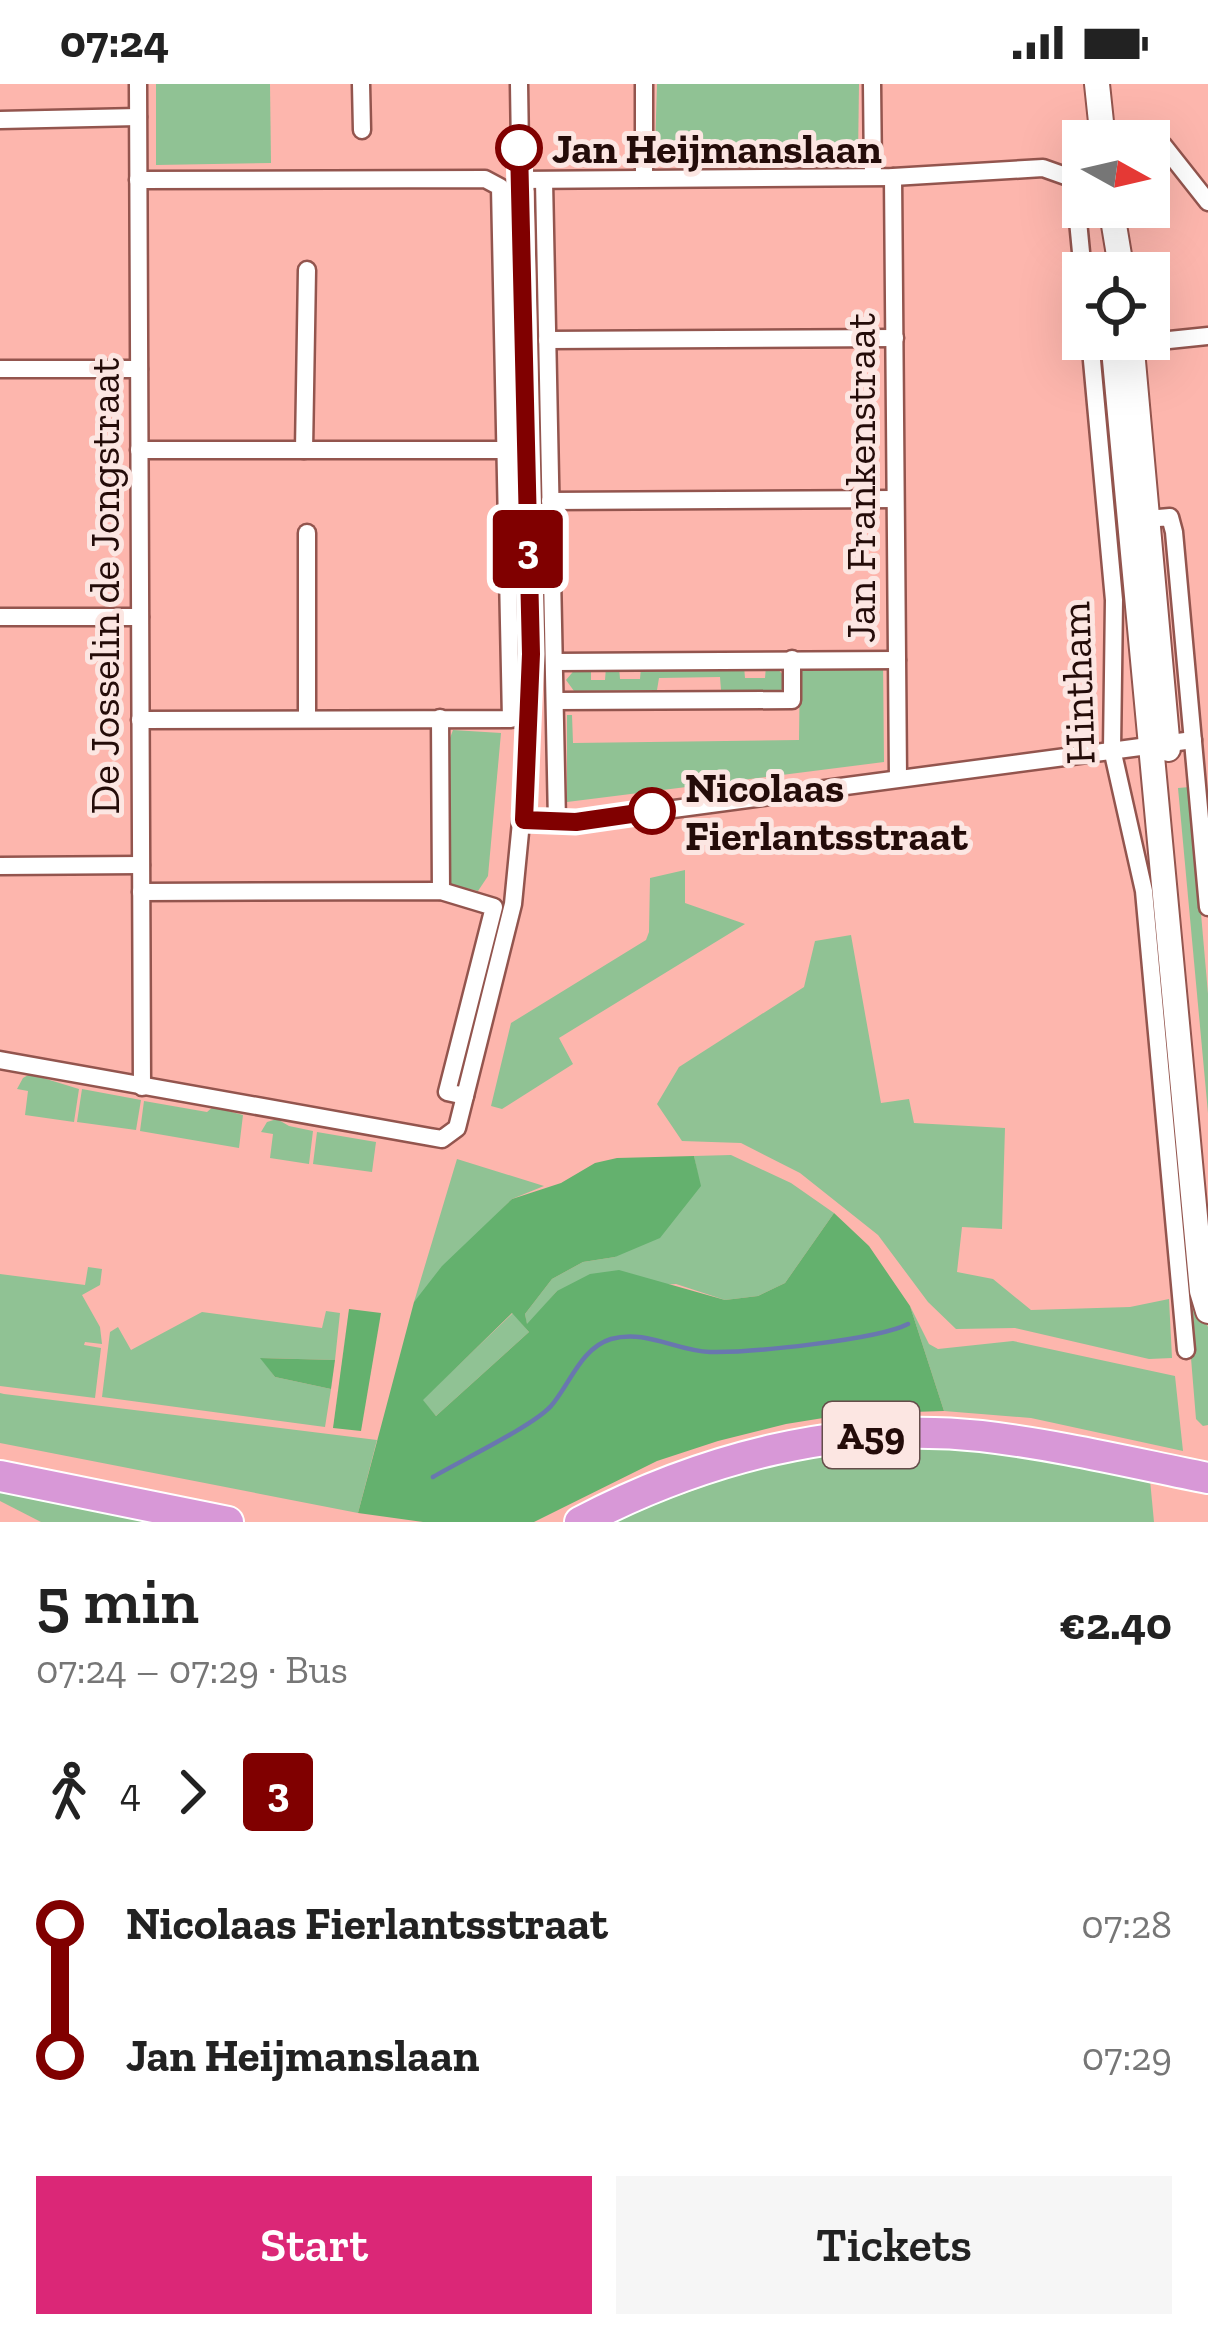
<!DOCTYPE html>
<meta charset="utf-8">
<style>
body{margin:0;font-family:"Zilla Slab",serif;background:#f6f6f6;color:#222;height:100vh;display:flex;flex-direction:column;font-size:45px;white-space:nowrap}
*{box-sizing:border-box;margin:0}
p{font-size:39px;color:#767676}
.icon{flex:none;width:66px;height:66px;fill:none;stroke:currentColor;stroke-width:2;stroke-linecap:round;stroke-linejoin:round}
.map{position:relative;height:1438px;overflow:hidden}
.drawer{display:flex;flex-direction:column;background:#fff;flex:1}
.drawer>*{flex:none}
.badge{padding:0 24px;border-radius:9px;font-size:42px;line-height:78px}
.needle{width:78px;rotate:98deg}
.buttons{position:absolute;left:1062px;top:36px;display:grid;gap:24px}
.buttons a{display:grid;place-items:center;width:108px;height:108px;border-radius:0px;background:#fff;box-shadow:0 12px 48px #0002;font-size:60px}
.map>.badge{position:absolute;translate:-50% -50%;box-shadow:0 0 0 6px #fff}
.legs{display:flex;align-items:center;gap:18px;height:132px;padding:0 36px;font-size:39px}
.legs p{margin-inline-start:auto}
.headline{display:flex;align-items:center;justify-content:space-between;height:204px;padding:0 36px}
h1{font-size:66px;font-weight:600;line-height:90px}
.primary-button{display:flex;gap:24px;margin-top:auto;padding:24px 36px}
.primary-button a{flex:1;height:138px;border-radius:0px;background:#db2777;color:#fff;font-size:48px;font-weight:600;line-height:138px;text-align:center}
.primary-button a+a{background:#f6f6f6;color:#222}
ul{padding:0 36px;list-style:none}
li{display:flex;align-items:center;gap:42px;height:132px;font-size:45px}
li i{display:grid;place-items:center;width:18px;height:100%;margin:0 15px;background:currentColor}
li i::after{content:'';width:30px;height:30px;margin:-15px;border:9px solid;border-radius:50%;background:#fff}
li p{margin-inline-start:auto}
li:first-child i{background:linear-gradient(#0000 50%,currentColor 0)}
li:last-child i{background:linear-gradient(currentColor 50%,#0000 0)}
.status{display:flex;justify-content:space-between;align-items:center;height:84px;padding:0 60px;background:#fff;direction:ltr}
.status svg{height:33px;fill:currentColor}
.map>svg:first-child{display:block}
.green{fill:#90c294}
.forest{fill:#64b16e;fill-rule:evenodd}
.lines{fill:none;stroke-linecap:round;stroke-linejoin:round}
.stream{stroke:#6977af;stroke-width:4.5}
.street-casing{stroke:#93554e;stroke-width:21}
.secondary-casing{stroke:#93554e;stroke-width:28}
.highway-casing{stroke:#fff;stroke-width:34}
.street{stroke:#fff;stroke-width:16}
.secondary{stroke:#fff;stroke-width:24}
.highway{stroke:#d898d7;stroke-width:30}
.line-1-casing{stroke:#fff;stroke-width:27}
.line-1{stroke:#800000;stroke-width:18}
.stop-1-dot{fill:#fff;stroke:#800000;stroke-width:6}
.labels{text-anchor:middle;stroke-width:10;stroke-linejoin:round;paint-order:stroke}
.shield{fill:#fce6e2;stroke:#654d4a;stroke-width:3}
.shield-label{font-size:39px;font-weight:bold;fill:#240c09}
.stop-label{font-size:42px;font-weight:bold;fill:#240c09;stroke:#fce6e2;text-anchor:start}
.street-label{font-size:42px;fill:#240c09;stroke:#fce6e2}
</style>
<div class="status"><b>07:24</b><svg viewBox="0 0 49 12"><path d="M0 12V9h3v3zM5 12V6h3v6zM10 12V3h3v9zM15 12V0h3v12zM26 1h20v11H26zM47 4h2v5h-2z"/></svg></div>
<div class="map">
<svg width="1208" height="1438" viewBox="0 0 1208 1438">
<rect width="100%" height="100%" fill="#fdb6ad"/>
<g class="green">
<path d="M156,0H270L271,79L156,81Z"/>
<path d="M657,0H859L858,73L854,79H669L655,66Z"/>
<path d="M800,577H883L884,678L567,718V631H572L573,659L799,656Z"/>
<path d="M744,582L745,594H765L766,582L777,584L783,591L782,605L775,610L774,606H721L720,593L659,594L657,606L574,607L566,596L577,583H591V596H605L606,583H619L620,595H640L641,583Z"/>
<path d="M453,646L501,649L488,792L478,807L449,800L447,662Z"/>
<path d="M1190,703L1208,910V1029L1178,704Z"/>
<path d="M685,786V819L745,840L559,954L573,980L502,1025L491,1022L511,939L646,856L649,848L650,794Z"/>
<path d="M851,851L881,1019L909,1015L914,1039L1005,1044L1002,1145L962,1143L957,1188L993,1195L1031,1226L1130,1223L1169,1215L1172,1274L1149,1275L1015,1244L956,1245L928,1218L878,1151L800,1089L741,1059L682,1057L657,1020L679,983L804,903L815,857Z"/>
<path d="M30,990L79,1005L74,1038L25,1031L28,1007L17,1005L23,994Z"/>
<path d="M82,1005L141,1016L136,1046L77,1038Z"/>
<path d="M144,1017L207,1028L213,1023L243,1031L239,1064L140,1047Z"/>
<path d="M277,1035L289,1042L313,1047L309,1080L270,1074L273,1050L261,1048L267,1038Z"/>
<path d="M317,1048L376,1058L372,1088L313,1080Z"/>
<path d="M731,1071L791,1099L834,1129L785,1199L758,1212L725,1216L676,1200L557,1207L527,1242L525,1230L552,1195L583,1178L615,1173L700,1102L694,1072Z"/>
<path d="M457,1075L544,1102L512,1115L414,1218Z"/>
<path d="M1190,1164L1199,1223L1208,1243V1341L1203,1342L1196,1335L1190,1262L1195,1256L1189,1178L1183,1168Z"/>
<path d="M88,1183L102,1185L100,1201L82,1211L100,1243L102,1260L85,1258L84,1261L101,1264L95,1314L0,1302V1190L85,1201Z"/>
<path d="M910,1222L929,1260L938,1265L1013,1257L1175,1292L1183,1367L1031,1334L944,1327Z"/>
<path d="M326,1227L340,1229L335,1276L261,1274L275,1293L331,1305L325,1343L102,1313L110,1248L118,1243L131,1266L202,1228L322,1244Z"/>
<path d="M513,1229L529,1248L436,1332L422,1316Z"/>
<path d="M0,1309L4,1310L377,1356L358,1429L0,1359Z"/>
<path d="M977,1362L1150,1396L1154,1438H605L792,1371L847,1363Z"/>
<path d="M0,1407L153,1438H41L0,1417Z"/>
</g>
<g class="forest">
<path d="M694,1072L701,1102L660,1154L615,1173L583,1178L552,1195L525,1230L527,1240L557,1207L590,1190L619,1186L725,1216L758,1212L785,1199L834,1129L869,1162L910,1222L944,1327L848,1330L786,1340L718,1357L657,1377L534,1438H423L358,1429L414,1218L442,1182L512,1115L561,1099L595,1079L617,1074ZM512,1229L529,1248L436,1332L423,1316Z"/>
<path d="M349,1225L381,1229L361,1347L333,1344Z"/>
<path d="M260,1274L335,1276L331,1305L275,1293Z"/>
</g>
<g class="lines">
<path class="stream" d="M433,1393C460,1377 533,1342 551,1322C570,1300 581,1264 611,1255C646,1245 676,1267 710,1268C748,1269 877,1256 908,1240"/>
<defs>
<g id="street">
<path d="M138,0L142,1003"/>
<path d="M361,0L362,46"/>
<path d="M644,0V93"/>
<path d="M872,0L873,92"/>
<path d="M0,36L138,33"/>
<path d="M1163,61L1208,118"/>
<path d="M893,93L898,694"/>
<path d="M138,96L485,95L500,103L511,635L140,636"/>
<path d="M519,96L893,93L1043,84L1074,95L1083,189"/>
<path d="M544,97L557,738"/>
<path d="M1090,255L1114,516L1112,665L1144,807L1186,1266"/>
<path d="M547,256L895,254"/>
<path d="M1121,261L1208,252"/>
<path d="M0,285H139"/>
<path d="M139,366H506"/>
<path d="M304,366L307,186"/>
<path d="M550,417L895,415"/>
<path d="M1147,435L1170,433L1174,448L1208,823"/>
<path d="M0,533H140"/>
<path d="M555,578L897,576"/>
<path d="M555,617L792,616V575"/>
<path d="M440,634L441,807"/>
<path d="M307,635V449"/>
<path d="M524,736L576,738L1193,656"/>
<path d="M0,782L141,781"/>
<path d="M141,808L441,807L494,823L447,1008L465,1012"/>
<path d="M0,976L430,1053L442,1055L457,1044L513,820L529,656L519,0"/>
</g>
<g id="secondary">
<path d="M1097,0L1103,57"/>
<path d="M1111,123L1122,189"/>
<path d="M1113,255L1202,1207L1208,1227"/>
<path d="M1131,255L1168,665"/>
</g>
<g id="highway">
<path d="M0,1392L228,1438"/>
<path d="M580,1438C702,1374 843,1337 981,1352C1058,1361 1133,1379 1208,1394"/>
</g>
</defs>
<use href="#street" class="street-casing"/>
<use href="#secondary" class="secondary-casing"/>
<use href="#highway" class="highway-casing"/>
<use href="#street" class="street"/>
<use href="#secondary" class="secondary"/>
<use href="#highway" class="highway"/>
</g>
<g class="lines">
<defs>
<path id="line-1" d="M519,64L531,570L524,736L576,738L652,727"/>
</defs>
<use href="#line-1" class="line-1-casing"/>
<use href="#line-1" class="line-1"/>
</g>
<g class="stop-1-dot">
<circle cx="519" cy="64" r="21"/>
<circle cx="652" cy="727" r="21"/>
</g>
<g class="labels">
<rect class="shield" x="823" y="1318" width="96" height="66" rx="9"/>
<g class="shield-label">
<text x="871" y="1365">A59</text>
</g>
<g class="stop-label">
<text x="552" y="79">Jan Heijmanslaan</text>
<text x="685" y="718">Nicolaas<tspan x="685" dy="48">Fierlantsstraat</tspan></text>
</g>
<g class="street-label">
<text transform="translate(860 394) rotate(-90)" y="15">Jan Frankenstraat</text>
<text transform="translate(104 502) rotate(-90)" y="15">De Josselin de Jongstraat</text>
<text transform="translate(1077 599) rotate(-92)" y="15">Hintham</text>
</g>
</g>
</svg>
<div class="buttons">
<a><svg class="needle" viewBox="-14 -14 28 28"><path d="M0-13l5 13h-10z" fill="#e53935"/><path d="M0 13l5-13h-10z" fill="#767676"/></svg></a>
<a><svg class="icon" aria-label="locate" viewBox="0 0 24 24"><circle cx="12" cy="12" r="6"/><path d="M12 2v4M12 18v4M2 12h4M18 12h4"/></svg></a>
</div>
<b class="badge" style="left:528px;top:465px;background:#800000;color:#fff">3</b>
</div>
<section class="drawer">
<div class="headline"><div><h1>5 min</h1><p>07:24 – 07:29 · Bus</p></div><b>€2.40</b></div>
<div class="legs"><svg class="icon" aria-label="walk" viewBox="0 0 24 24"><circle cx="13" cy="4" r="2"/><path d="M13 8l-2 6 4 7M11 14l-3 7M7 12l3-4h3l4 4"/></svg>4<svg class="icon" aria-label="forward" viewBox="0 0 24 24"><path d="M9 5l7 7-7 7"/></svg><b class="badge" style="background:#800000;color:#fff">3</b></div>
<ul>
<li><i style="color:#800000"></i><b>Nicolaas Fierlantsstraat</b><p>07:28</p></li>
<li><i style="color:#800000"></i><b>Jan Heijmanslaan</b><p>07:29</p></li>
</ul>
<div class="primary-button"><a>Start</a><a>Tickets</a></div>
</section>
